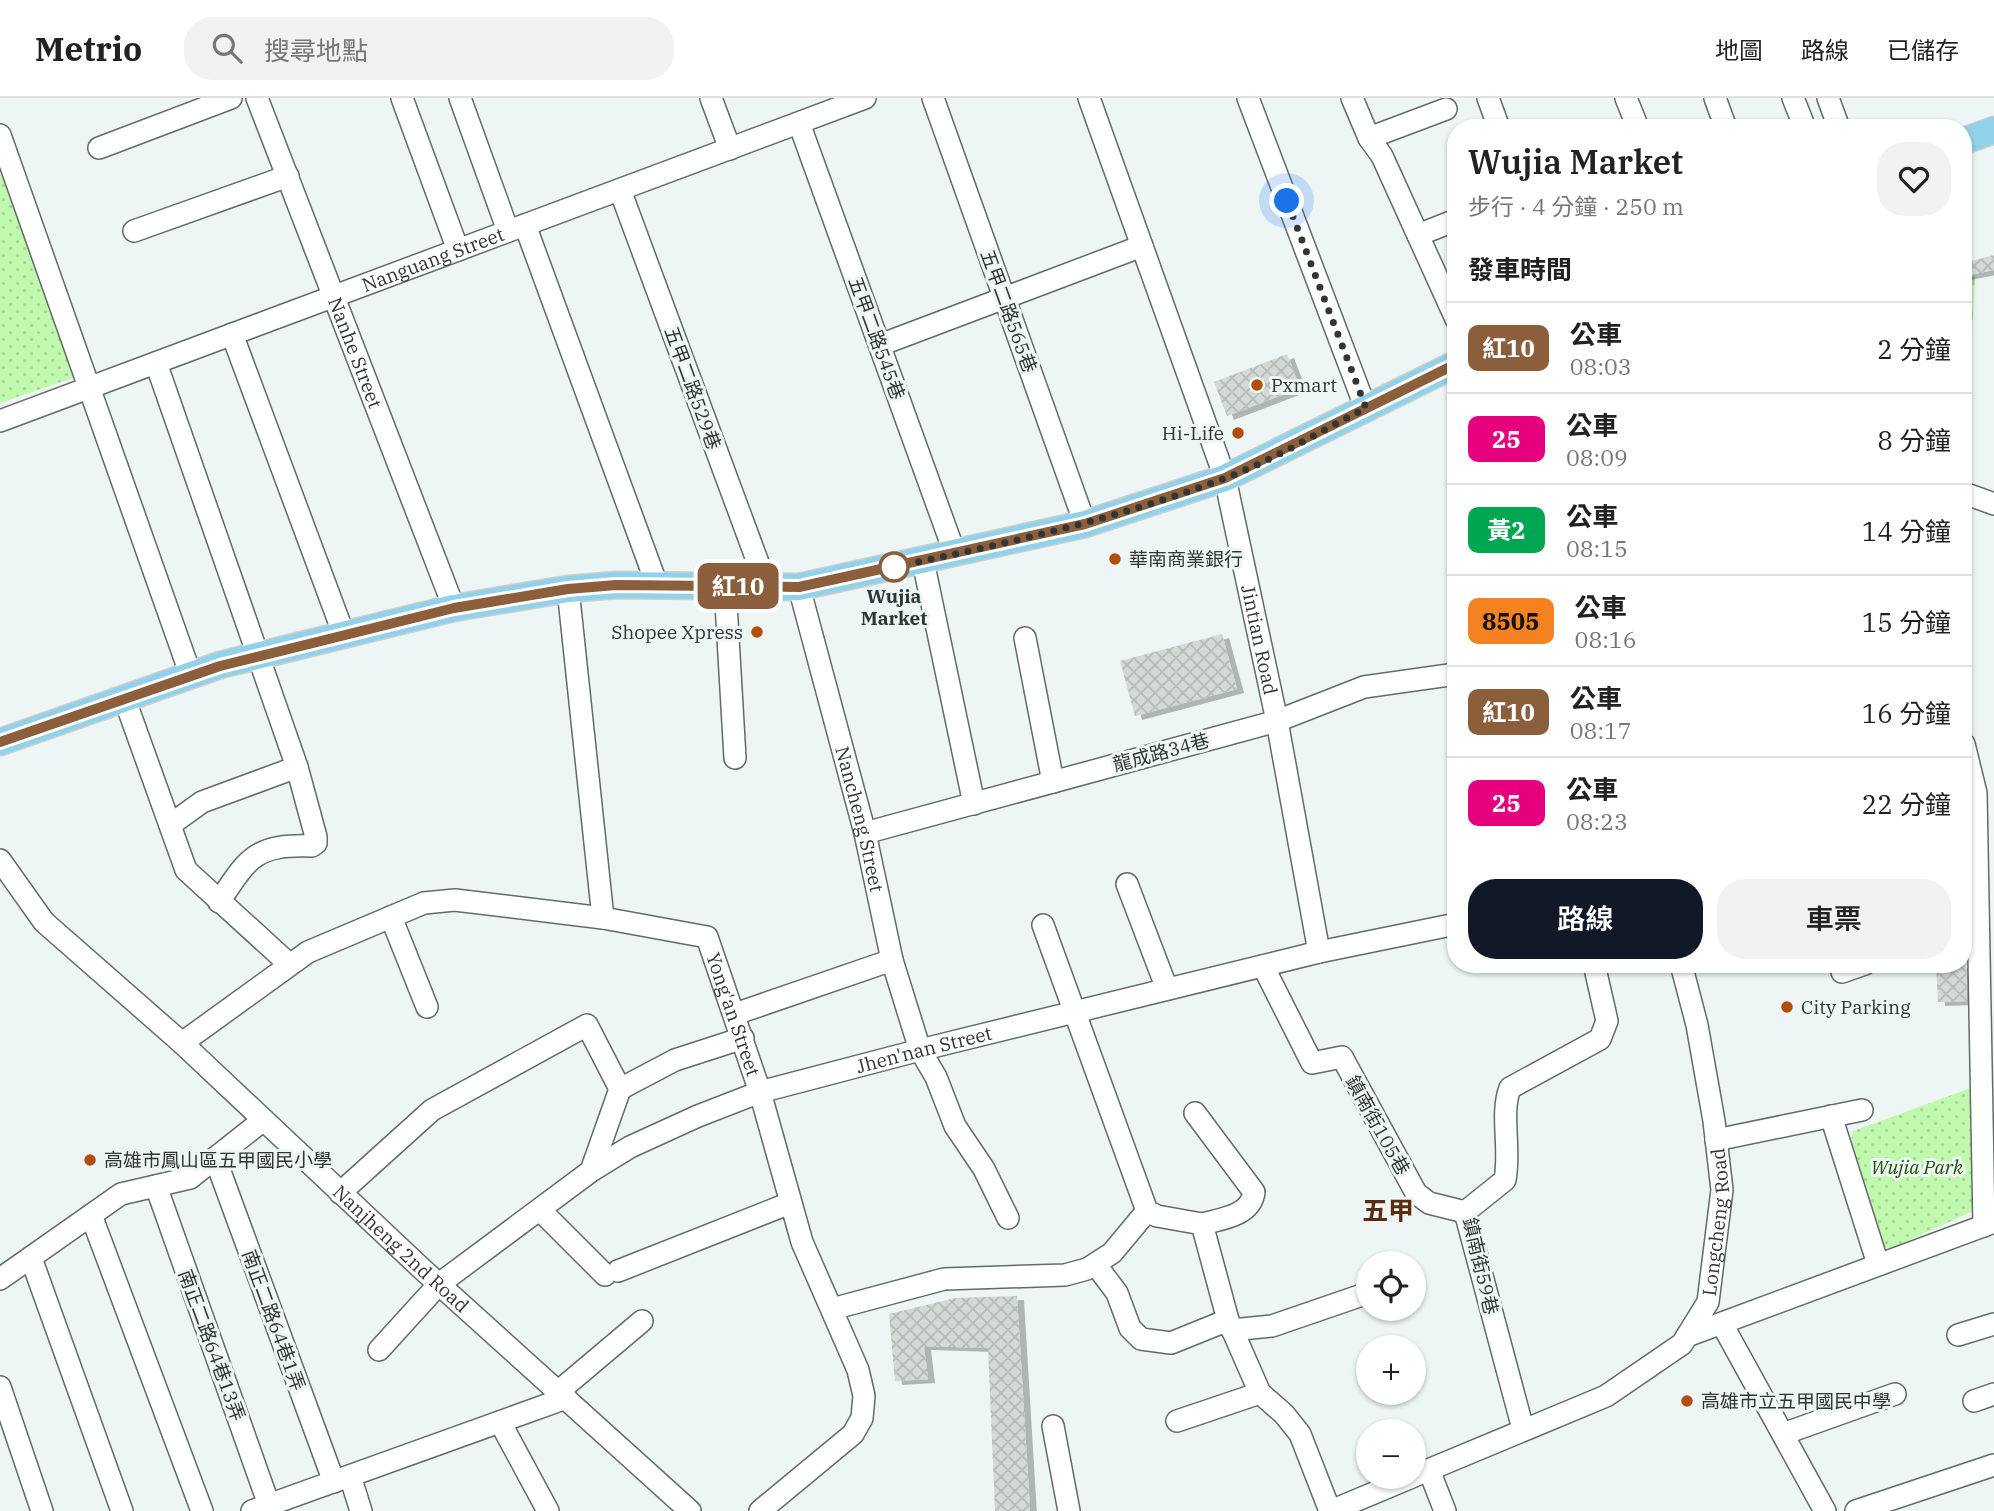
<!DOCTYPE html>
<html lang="zh-TW">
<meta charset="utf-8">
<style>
body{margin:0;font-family:"IBM Plex Serif","Noto Sans TC",serif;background:#f2f2f2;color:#222;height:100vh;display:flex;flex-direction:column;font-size:26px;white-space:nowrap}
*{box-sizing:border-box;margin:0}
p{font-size:23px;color:#767676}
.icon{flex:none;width:38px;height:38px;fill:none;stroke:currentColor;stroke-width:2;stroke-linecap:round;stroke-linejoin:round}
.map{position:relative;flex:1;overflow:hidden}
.drawer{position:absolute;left:1447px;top:21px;width:525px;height:854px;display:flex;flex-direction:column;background:#fff;border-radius:28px;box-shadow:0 2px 5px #0004}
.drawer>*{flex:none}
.badge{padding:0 14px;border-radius:10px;font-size:24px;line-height:46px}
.fabs{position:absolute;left:1356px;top:1153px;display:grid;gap:14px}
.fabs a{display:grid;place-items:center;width:70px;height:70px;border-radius:50%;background:#fff;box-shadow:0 2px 5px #0004;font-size:35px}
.you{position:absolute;width:35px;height:35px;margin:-18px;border:5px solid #fff;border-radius:50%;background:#1a73e8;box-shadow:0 0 0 10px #1a73e833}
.map>.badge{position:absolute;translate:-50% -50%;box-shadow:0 0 0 4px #fff}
h2{padding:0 21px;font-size:26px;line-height:63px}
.round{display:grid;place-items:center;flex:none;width:74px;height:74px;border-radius:28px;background:#f2f2f2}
.overview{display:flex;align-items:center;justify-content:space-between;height:119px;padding:0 21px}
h1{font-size:33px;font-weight:600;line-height:52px}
.action{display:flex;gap:14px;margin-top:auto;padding:14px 21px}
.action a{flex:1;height:80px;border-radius:28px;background:#111827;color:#fff;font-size:28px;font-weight:600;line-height:80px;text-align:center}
.action a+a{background:#f2f2f2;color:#222}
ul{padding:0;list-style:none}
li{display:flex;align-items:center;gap:21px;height:91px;padding:0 21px;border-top:2px solid #e0e0e0}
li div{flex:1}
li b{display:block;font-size:26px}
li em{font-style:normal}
li .badge{min-width:77px;font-weight:700;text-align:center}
header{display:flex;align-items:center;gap:42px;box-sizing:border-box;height:98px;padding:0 35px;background:#fff;border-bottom:2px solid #e0e0e0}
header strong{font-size:33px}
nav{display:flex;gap:38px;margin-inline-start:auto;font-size:24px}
.search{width:490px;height:63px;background:#f2f2f2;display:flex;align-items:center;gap:18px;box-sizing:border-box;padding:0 24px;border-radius:28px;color:#767676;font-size:26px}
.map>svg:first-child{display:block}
.forest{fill:url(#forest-firs)}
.park{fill:url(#park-dots)}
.building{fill:url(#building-cross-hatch);filter:url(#shadow)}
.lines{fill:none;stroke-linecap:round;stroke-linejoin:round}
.minor-casing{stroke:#636a6a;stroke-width:24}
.major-casing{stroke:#cecfcf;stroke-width:29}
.minor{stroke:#fff;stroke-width:21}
.major{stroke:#91d1ea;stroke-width:26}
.line-casing{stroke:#fff;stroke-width:16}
.line{stroke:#8b5e3c;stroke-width:10}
.walk{stroke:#323535;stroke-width:7;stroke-dasharray:0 12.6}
.poi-dot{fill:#af4f09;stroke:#eef5f5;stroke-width:2.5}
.stop-dot{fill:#fff;stroke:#8b5e3c;stroke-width:3.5}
.labels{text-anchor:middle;stroke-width:6;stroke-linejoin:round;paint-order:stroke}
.street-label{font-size:19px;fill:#323535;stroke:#eef5f5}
.poi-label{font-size:19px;fill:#323535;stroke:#eef5f5;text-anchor:start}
.stop-label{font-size:19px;font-weight:bold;fill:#323535;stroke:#eef5f5}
.park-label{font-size:19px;font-style:italic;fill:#1e5300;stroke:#eef5f5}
.district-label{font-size:26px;font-weight:bold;fill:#5c2c10;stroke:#eef5f5}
</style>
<header>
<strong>Metrio</strong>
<div class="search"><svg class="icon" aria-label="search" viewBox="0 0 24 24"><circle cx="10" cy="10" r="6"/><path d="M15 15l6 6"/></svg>搜尋地點</div>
<nav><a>地圖</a><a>路線</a><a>已儲存</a></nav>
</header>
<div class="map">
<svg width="1994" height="1413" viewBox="0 0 1994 1413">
<defs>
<pattern id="forest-firs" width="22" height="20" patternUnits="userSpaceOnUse" patternTransform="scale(1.75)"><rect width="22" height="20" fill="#c0f8ad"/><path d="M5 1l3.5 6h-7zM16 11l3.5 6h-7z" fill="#a5d595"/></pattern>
<pattern id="park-dots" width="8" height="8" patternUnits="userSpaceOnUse" patternTransform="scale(1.75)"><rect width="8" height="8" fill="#c0f8ad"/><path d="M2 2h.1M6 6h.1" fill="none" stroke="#a5d595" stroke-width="1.8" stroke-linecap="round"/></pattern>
<pattern id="building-cross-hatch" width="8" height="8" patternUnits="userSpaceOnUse" patternTransform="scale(1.75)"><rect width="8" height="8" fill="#d3d9d6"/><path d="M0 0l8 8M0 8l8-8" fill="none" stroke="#b6bbb8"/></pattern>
<filter id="shadow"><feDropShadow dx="7" dy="4" stdDeviation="0" flood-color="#0004"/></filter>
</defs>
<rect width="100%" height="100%" fill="#eef5f5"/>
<path class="forest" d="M1964,178H1975L1972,237L1964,236Z"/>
<g class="park">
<path d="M0,52L77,270L73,280L0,305Z"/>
<path d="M1971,990L1973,1113L1892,1150L1882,1149L1851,1045L1853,1033Z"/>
</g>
<g class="building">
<path d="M1994,157V172L1964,178V165Z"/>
<path d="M1287,256L1300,290L1227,318L1214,284Z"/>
<path d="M1222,536L1237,591L1135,618L1120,563Z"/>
<path d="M1936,866H1966L1967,903L1938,904Z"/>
<path d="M1017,1198L1030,1413H995L988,1250L924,1248L928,1281L895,1283L889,1216L955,1200Z"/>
</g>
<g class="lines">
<defs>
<g id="minor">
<path id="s1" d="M257,0L454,510"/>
<path d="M402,0L458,152"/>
<path d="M460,0L508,133"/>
<path d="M711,0L730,51"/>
<path d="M933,0L1085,426"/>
<path id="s2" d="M1089,0L1225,380L1277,623L1319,854"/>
<path d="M1248,0L1366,311"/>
<path d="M1352,0L1369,40L1382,58L1456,221"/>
<path d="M1488,0L1499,30"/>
<path d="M1626,0L1638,30"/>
<path d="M1715,0L1726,30"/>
<path d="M1793,0L1805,30"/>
<path d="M1828,0L1839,30"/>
<path d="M799,25L955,456"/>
<path d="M0,37L191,578"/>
<path d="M1369,40L1446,11"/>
<path d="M99,50L231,0"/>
<path d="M620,92L767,489"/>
<path d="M525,127L657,487"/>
<path d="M134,133L288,78"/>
<path d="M1418,137L1456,122"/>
<path d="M232,236L344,537"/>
<path d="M880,247L1142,148"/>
<path d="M156,265L297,669L316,739V745L312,748C255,746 248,760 219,804"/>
<path id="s3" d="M0,323L865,0"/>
<path d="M1964,395L1994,406"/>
<path d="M923,463L974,706"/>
<path d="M725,488L735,660"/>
<path id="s4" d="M799,489L865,735L892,862L920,952L936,979L955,1028L984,1071L1008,1120"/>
<path d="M568,491L603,820"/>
<path d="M1025,540L1053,684"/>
<path d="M125,602L186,772L289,866"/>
<path d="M1964,646L1976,695L1984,1128"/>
<path d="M170,727L202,704L297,669"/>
<path d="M865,735L1277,623L1364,589L1456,576"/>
<path id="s5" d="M0,762L44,824L182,945L421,1170L690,1413"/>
<path d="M1127,786L1167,891"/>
<path d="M391,819L427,909"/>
<path d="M1043,827L1147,1113L1157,1118L1202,1126L1228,1222L1260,1295L1284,1316L1300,1336L1330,1413"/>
<path d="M1263,868L1312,965L1342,959L1416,1095L1429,1105L1465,1114"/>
<path d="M1842,874L1865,866"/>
<path d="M735,916L892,862"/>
<path id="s6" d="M182,945L308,854L424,805L455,802L603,820L707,839L760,994L802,1144L858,1272L864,1298L862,1320L853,1336L760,1413"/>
<path d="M620,991L675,962L743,940"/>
<path d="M1195,1015L1254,1094C1251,1118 1221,1121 1202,1126"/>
<path d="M1831,1018L1878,1166"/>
<path d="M1716,1042L1862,1012"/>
<path d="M215,1060L334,1384"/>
<path d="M156,1088L269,1407"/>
<path d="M340,1095L432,1012L587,927L620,991L591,1073"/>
<path d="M540,1112L605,1177"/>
<path d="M91,1117L202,1413"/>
<path d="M31,1160L122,1413"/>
<path d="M1096,1167L1117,1195L1130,1230L1141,1241L1171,1245L1228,1222"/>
<path d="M618,1173L790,1105"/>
<path d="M0,1181L121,1096L190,1080L262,1023"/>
<path d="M832,1211L944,1181L1065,1177L1087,1171L1112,1155L1147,1113"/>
<path d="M1722,1226L1825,1413"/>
<path d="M1232,1232L1272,1228L1368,1195"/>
<path d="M1958,1237L1994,1226"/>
<path d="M1687,1238L1994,1124"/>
<path id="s7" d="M379,1252L439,1186L591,1073L630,1049L698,1018L760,994L920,952L1319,854L1456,826"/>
<path d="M0,1289L42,1413"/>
<path d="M559,1293L642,1223"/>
<path d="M1974,1303L1994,1296"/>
<path d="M1177,1323L1260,1295"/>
<path d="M500,1324L548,1413"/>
<path d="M1053,1328L1069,1413"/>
<path d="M1523,1331L1465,1114L1505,1082C1511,1050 1500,1016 1510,990L1600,941L1607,923L1594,866"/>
<path d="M1783,1336L1895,1296"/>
<path d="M1429,1372L1445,1413"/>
<path d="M350,1378L361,1413"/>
<path id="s8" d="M1414,1378L1606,1298L1682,1246L1708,1204L1722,1092L1714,1023L1697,927L1681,866"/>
<path d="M252,1413L566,1300"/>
<path d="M1331,1413L1412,1379"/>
<path d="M1856,1413L1994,1367"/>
</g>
<g id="major">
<path d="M1964,43L1994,32"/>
<path d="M0,644L220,567L454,510L568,491L616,487L799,489L1085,426L1225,380L1456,266"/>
</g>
</defs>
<use href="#minor" class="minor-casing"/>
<use href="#major" class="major-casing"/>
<use href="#minor" class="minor"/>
<use href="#major" class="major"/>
</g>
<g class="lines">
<defs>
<path id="line" d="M0,644L220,568L454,510L568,491L616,487L799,489L1085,426L1225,380L1456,266"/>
</defs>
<use href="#line" class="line-casing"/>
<use href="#line" class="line"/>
<path class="walk" d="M894,469C1005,446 1116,421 1223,381C1272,363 1319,334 1366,310L1287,103"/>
</g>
<g class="poi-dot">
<circle cx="1257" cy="287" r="7"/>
<circle cx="1238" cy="335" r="7"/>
<circle cx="1115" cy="461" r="7"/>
<circle cx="757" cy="534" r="7"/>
<circle cx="1787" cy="909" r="7"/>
<circle cx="90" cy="1062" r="7"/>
<circle cx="1687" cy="1303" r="7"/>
</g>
<circle class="stop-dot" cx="894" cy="469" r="14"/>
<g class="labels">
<g class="street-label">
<text dy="7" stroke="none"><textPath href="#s3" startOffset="462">Nanguang Street</textPath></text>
<text transform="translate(1009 213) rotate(70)" y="7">五甲二路565巷</text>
<text transform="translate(877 240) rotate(70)" y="7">五甲二路545巷</text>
<text dy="7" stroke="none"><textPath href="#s1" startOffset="273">Nanhe Street</textPath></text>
<text transform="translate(693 290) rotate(70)" y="7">五甲二路529巷</text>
<text dy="7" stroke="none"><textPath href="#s2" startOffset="569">Jintian Road</textPath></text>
<text transform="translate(1161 654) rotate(-15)" y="7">龍成路34巷</text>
<text dy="7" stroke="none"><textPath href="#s4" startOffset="240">Nancheng Street</textPath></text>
<text dy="7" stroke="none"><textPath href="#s6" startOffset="649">Yong'an Street</textPath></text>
<text dy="7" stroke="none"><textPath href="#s7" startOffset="635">Jhen'nan Street</textPath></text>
<text transform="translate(1378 1027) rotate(61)" y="7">鎮南街105巷</text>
<text dy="7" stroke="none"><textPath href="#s8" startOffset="430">Longcheng Road</textPath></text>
<text dy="7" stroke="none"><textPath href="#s5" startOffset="560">Nanjheng 2nd Road</textPath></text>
<text transform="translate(1481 1168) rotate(77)" y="7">鎮南街59巷</text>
<text transform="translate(274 1222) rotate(70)" y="7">南正二路64巷1弄</text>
<text transform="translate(212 1247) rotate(70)" y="7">南正二路64巷13弄</text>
</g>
<g class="poi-label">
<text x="1271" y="294">Pxmart</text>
<text x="1224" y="342" text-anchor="end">Hi-Life</text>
<text x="1129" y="468">華南商業銀行</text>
<text x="743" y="541" text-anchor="end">Shopee Xpress</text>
<text x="1801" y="916">City Parking</text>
<text x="104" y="1069">高雄市鳳山區五甲國民小學</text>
<text x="1701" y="1310">高雄市立五甲國民中學</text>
</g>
<g class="stop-label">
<text x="894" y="505">Wujia<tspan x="894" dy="22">Market</tspan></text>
</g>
<g class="park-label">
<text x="1917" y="1076">Wujia Park</text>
</g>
<g class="district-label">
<text x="1388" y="1122">五甲</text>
</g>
</g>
</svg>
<div class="fabs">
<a><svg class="icon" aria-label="locate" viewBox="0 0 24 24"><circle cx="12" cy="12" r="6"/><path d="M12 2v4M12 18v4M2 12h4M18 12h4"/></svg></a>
<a>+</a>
<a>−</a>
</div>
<div class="you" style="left:1287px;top:103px"></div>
<b class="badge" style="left:738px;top:488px;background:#8b5e3c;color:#fff">紅10</b>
<section class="drawer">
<div class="overview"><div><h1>Wujia Market</h1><p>步行 · 4 分鐘 · 250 m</p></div><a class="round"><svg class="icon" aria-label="heart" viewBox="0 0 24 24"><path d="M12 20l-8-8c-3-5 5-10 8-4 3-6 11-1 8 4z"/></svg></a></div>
<h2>發車時間</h2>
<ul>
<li><span class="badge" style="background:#8b5e3c;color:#fff">紅10</span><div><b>公車</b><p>08:03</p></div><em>2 分鐘</em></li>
<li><span class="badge" style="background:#e6007e;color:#fff">25</span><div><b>公車</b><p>08:09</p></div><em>8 分鐘</em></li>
<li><span class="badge" style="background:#00a651;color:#fff">黃2</span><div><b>公車</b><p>08:15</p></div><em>14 分鐘</em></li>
<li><span class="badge" style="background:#f58220;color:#111">8505</span><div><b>公車</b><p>08:16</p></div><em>15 分鐘</em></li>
<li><span class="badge" style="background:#8b5e3c;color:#fff">紅10</span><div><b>公車</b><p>08:17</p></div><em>16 分鐘</em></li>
<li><span class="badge" style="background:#e6007e;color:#fff">25</span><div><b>公車</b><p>08:23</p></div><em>22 分鐘</em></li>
</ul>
<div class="action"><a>路線</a><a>車票</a></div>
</section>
</div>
